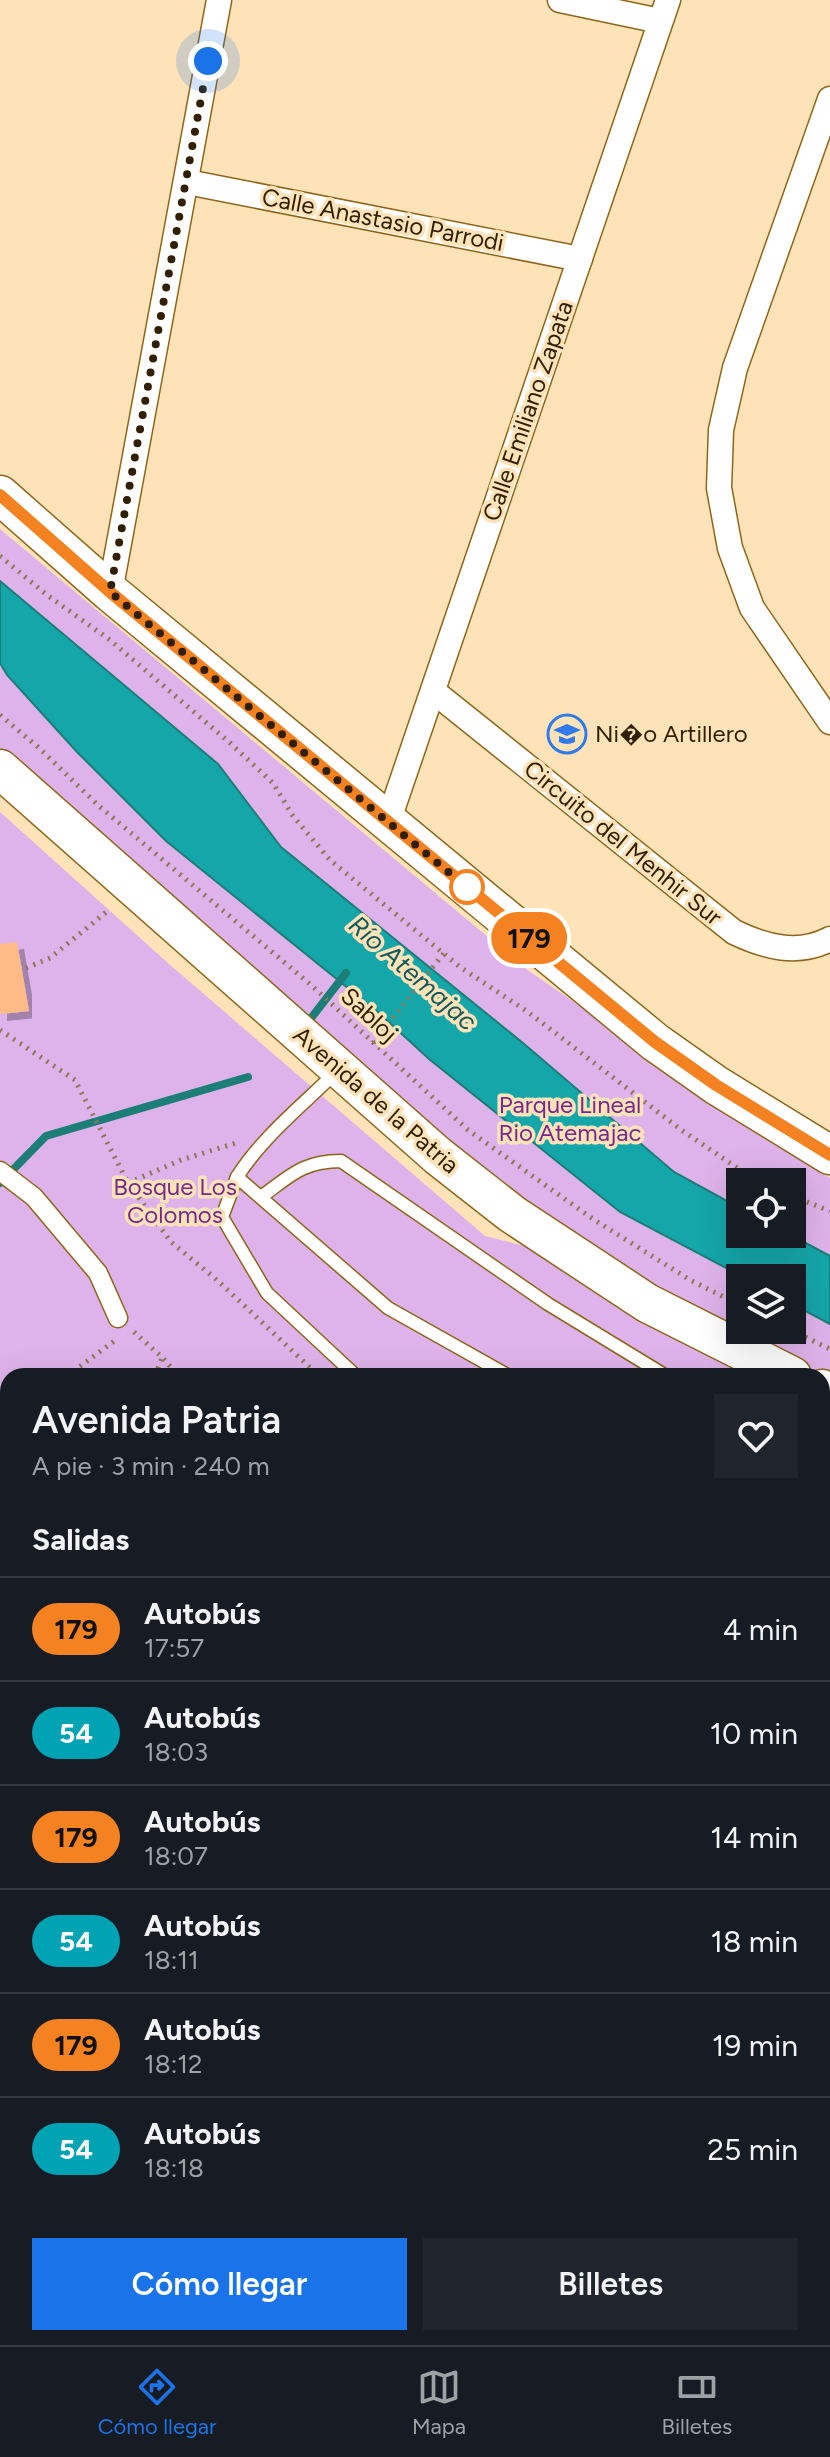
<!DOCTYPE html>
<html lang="es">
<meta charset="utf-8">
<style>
body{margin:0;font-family:Figtree,sans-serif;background:#20242c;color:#f1f3f6;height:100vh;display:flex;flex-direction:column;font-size:30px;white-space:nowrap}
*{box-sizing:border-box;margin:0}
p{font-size:26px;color:#9ea1a6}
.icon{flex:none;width:44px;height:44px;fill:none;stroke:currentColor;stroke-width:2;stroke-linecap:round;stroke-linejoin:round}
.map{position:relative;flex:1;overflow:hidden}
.sheet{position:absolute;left:0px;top:1368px;width:830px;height:978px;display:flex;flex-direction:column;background:#171b24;border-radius:24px 24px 0 0;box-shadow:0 8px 32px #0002}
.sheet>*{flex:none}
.badge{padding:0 16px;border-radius:26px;font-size:28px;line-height:52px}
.controls{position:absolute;left:726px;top:1168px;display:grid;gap:16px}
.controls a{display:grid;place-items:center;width:80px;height:80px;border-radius:0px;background:#171b24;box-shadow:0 8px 32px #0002;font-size:40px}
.you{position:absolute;width:40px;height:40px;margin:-20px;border:6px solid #fff;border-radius:50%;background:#1a73e8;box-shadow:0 0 0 12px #1a73e833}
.map>.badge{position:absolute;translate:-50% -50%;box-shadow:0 0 0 4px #fff}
h2{padding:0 32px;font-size:30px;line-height:72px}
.round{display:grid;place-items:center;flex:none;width:84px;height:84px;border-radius:0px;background:#20242c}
.head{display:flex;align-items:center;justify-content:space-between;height:136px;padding:0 32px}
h1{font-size:38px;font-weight:600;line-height:60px}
.primary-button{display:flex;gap:16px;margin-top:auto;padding:16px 32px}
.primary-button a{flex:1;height:92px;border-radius:0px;background:#1a73e8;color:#fff;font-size:32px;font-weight:600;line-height:92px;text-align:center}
.primary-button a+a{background:#20242c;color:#f1f3f6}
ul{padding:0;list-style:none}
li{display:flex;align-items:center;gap:24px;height:104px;padding:0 32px;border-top:2px solid #363941}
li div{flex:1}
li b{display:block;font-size:30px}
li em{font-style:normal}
li .badge{min-width:88px;font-weight:700;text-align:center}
.menu{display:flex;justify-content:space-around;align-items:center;height:112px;border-top:2px solid #363941;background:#171b24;font-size:22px;color:#9ea1a6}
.menu a{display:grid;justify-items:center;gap:4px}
.menu .on{color:#1a73e8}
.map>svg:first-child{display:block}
.green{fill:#deb3eb;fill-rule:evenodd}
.water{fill:#15a6aa;stroke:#1d7e77;stroke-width:2}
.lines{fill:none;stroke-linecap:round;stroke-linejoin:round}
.stream{stroke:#1d7e77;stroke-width:8}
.building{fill:#febb87;filter:url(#shadow)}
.service-casing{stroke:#8f6619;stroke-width:15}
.pedestrian-casing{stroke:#8f6619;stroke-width:21}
.minor-casing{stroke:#8f6619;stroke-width:27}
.primary-casing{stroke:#8f6619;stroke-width:41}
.path{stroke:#8d7854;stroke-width:5;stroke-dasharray:2 6;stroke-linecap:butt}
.service{stroke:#fff;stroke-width:12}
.pedestrian{stroke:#fff;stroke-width:18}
.minor{stroke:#fff;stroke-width:24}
.primary{stroke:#fff;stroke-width:38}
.line-casing{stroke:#fff;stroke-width:18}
.line{stroke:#f58220;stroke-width:12}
.walk{stroke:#301f01;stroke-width:8;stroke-dasharray:0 14.4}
.stop-dot{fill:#fff;stroke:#f58220;stroke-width:4}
.labels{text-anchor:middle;stroke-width:7;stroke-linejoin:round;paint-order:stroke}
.street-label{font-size:24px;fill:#301f01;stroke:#fee3b9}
.poi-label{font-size:24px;fill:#301f01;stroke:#fee3b9;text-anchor:start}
.park-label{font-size:24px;fill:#77298c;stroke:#fee3b9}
.water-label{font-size:26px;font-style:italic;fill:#125a5c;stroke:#fee3b9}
</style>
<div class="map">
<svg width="830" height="2345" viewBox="0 0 830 2345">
<defs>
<filter id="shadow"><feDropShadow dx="7" dy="7" stdDeviation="0" flood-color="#0004"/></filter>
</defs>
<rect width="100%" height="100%" fill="#fee3b9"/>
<g class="green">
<path d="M0,529L526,969L830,1178V1379L663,1298L507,1195L0,754ZM740,1182H792V1234H740ZM740,1278H792V1330H740Z"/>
<path d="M0,812L169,964L485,1236L529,1247L640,1316L747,1376H8V2338H822V1413L830,1416V2345H0Z"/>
</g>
<path class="water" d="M0,581L218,764L281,847L523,1043L674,1172L740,1208V1234H789L830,1256V1324L792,1304V1278H745L620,1212L429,1059L380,1014L166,841L77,752L7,675L0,663Z"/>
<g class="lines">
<g class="stream">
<path d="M312,1017L346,973"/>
<path d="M0,1183L46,1136L248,1077"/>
<path d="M0,1936L8,1929"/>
</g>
</g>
<path class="building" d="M17,942L29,1011L0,1014V944Z"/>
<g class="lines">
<defs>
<g id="service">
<path d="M337,1071C303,1105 263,1136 237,1177L388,1308L509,1376"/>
<path d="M237,1177L222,1217L267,1293L356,1376"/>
<path d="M261,1197C290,1176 303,1161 341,1161L548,1304L666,1376"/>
<path d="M822,1477L830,1472"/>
<path d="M822,2141L830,2157"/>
</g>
<path id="pedestrian" d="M0,1171L34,1197L98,1273L118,1318"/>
<g id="minor">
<path d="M560,0L660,21"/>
<path d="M830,99L735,368L721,430L719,488L730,548L752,608L830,722"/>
<path d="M187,182L580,259"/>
<path d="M110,592L219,0"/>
<path d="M433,691L734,932C765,947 798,956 830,939"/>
<path d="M388,822L668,0"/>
</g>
<g id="primary">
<path d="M0,495L110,592L655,1042L716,1085L830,1155"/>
<path d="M0,769L438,1156L512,1214L647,1303L792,1376"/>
<path d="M822,1389L830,1393"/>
</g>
</defs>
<use href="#service" class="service-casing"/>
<use href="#pedestrian" class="pedestrian-casing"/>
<use href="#minor" class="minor-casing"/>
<use href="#primary" class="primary-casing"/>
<g class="path">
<path d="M0,556L47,595L110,640L230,743L273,783L293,816L330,860L460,967L528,1012L680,1129L758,1182"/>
<path d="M0,715L38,747L99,806L310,984L468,1130L590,1217L690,1280L740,1305"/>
<path d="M26,968L50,958L110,909"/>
<path d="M0,1030L75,1080L128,1183L171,1242L217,1280L319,1376"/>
<path d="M373,1043L444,953"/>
<path d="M128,1183L181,1160L236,1143"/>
<path d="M792,1196L830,1211"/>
<path d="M791,1330L830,1349"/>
<path d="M134,1332L163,1358L178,1376"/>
<path d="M67,1376L117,1339"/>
<path d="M155,1376L162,1358"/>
<path d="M0,1425L8,1419"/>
<path d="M0,1728L8,1718"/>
<path d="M0,2002L8,1999"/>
<path d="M822,2232L830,2244"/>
<path d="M0,2300L8,2294"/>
</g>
<use href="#service" class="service"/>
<use href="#pedestrian" class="pedestrian"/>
<use href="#minor" class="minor"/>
<use href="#primary" class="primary"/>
</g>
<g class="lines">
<defs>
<path id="line" d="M0,495L110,592L655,1042L716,1085L830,1155"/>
</defs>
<use href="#line" class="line-casing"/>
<use href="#line" class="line"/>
<path class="walk" d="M208,61L110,592L469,889L467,887"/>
</g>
<defs>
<symbol id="school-ring" viewBox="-11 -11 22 22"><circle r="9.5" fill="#fee3b9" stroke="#317be8" stroke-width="1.5"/><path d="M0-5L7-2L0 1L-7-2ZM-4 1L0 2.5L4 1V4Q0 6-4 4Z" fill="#317be8"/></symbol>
</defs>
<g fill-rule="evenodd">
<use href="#school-ring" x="545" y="712" width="44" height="44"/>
</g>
<circle class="stop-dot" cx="467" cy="887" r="16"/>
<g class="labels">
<g class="street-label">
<text transform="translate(383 220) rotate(11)" y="8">Calle Anastasio Parrodi</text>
<text transform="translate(528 411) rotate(-71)" y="8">Calle Emiliano Zapata</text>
<text transform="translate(623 843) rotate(39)" y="8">Circuito del Menhir Sur</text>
<text transform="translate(369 1015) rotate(43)" y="8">Sabloj</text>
<text transform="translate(376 1100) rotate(41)" y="8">Avenida de la Patria</text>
</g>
<g class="poi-label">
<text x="595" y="742">Ni�o Artillero</text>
</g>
<g class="park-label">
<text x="570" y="1113">Parque Lineal<tspan x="570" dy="28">Rio Atemajac</tspan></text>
<text x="175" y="1195">Bosque Los<tspan x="175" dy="28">Colomos</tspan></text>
</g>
<g class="water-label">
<text transform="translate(413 973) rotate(41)" y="9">Río Atemajac</text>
</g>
</g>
</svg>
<div class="controls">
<a><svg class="icon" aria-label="locate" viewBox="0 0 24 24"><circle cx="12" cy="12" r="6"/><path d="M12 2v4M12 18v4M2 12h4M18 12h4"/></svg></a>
<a><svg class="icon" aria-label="layers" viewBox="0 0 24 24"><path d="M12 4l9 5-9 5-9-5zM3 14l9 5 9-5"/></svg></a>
</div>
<div class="you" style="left:208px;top:61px"></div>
<b class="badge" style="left:529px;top:938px;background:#f58220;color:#111">179</b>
<section class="sheet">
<div class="head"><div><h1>Avenida Patria</h1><p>A pie · 3 min · 240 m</p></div><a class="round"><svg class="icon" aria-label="heart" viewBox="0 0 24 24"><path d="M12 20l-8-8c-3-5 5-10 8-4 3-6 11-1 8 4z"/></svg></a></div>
<h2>Salidas</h2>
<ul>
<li><span class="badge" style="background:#f58220;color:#111">179</span><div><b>Autobús</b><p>17:57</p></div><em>4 min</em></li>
<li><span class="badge" style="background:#00a3b4;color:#fff">54</span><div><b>Autobús</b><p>18:03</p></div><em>10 min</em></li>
<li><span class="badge" style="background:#f58220;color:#111">179</span><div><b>Autobús</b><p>18:07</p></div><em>14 min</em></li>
<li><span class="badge" style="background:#00a3b4;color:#fff">54</span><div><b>Autobús</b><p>18:11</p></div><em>18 min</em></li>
<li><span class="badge" style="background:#f58220;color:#111">179</span><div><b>Autobús</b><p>18:12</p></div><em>19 min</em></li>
<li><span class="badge" style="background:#00a3b4;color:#fff">54</span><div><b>Autobús</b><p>18:18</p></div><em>25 min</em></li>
</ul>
<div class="primary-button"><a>Cómo llegar</a><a>Billetes</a></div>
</section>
</div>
<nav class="menu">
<a class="on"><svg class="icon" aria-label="directions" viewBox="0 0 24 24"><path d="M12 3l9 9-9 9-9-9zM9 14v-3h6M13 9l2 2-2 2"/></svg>Cómo llegar</a>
<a><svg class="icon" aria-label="map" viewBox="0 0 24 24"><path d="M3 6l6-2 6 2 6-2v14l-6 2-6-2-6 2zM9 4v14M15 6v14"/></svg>Mapa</a>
<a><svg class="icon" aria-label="tickets" viewBox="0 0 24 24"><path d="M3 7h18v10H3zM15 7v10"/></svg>Billetes</a>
</nav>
